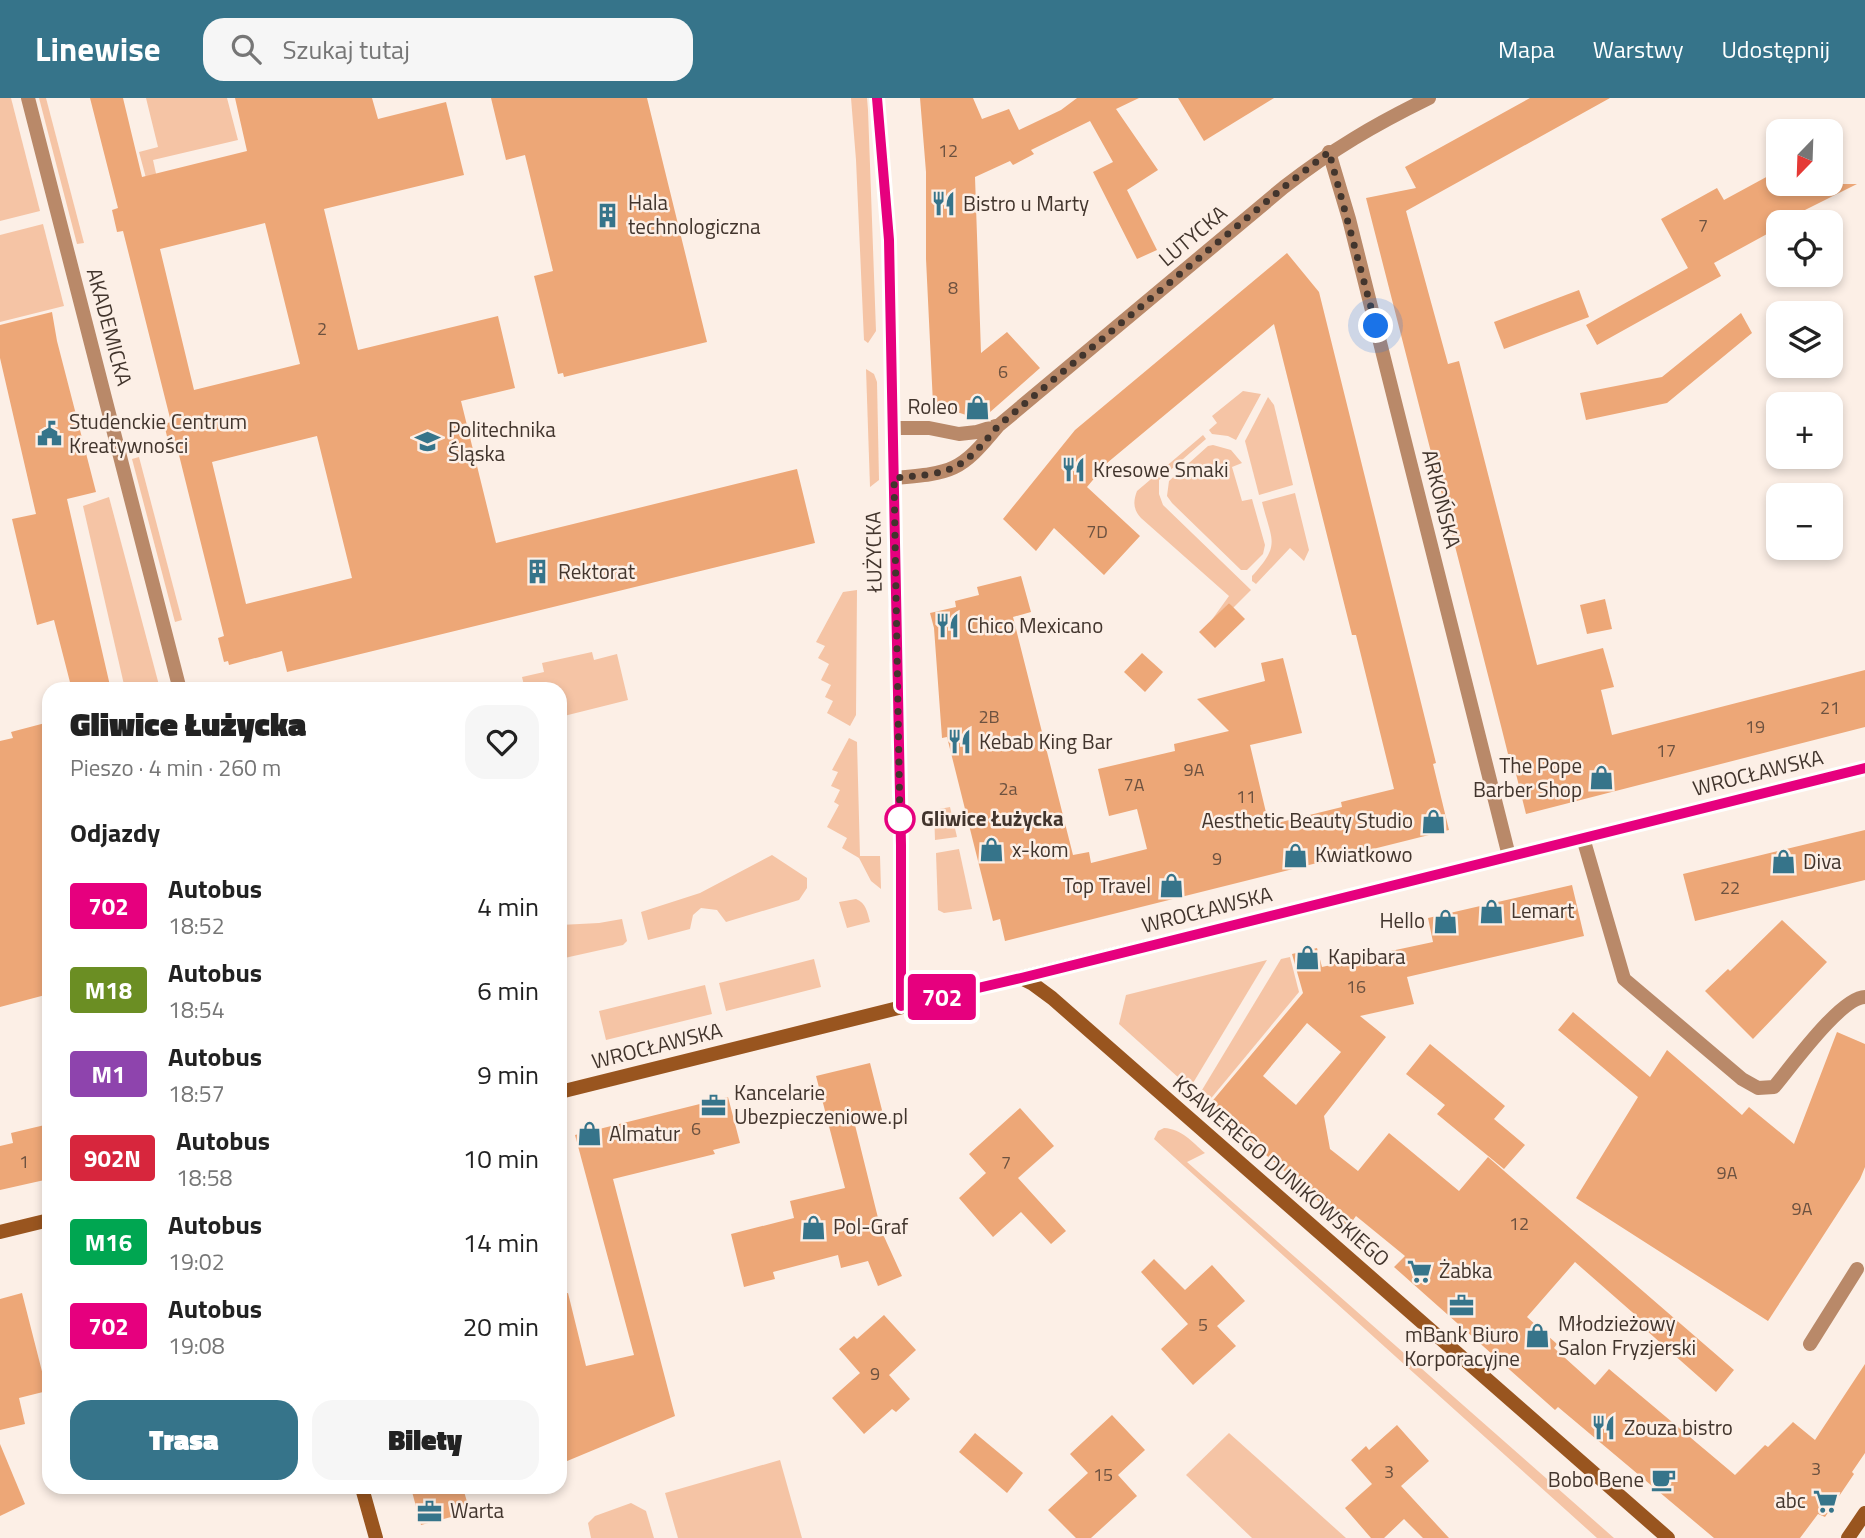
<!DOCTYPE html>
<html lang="pl">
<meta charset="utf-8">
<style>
body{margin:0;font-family:"Titillium Web",sans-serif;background:#f6f6f6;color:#222;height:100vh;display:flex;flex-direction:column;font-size:26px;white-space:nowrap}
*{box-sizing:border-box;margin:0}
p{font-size:23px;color:#767676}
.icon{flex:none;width:38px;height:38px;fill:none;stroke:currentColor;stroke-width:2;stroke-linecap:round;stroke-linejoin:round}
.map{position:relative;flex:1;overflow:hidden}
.panel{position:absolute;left:42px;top:584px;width:525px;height:812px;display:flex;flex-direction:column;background:#fff;border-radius:21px;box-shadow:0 4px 10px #0003}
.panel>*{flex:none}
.badge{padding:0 14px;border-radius:5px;font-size:24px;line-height:46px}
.needle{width:46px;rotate:203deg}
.buttons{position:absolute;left:1766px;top:21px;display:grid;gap:14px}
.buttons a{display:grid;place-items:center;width:77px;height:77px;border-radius:14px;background:#fff;box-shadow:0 4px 10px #0003;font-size:35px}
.you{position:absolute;width:35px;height:35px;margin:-18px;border:5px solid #fff;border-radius:50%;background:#1a73e8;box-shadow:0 0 0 10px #1a73e833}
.map>.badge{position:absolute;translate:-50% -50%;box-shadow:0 0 0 4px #fff}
h2{padding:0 28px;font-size:26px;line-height:63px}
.round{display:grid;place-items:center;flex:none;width:74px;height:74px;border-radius:21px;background:#f6f6f6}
.head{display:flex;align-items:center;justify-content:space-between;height:119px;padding:0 28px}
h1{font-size:33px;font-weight:800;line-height:52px}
.action{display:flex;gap:14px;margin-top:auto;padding:14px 28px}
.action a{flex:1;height:80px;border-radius:21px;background:#36748a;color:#fff;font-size:28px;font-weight:800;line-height:80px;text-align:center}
.action a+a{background:#f6f6f6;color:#222}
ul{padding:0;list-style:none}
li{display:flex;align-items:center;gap:21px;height:84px;padding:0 28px}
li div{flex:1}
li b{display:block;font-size:26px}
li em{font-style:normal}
li .badge{min-width:77px;font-weight:700;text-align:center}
header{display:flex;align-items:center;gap:42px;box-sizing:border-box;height:98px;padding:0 35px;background:#36748a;color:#fff}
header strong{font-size:33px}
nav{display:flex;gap:38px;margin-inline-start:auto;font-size:24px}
.search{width:490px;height:63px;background:#f6f6f6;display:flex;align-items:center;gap:18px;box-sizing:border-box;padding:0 24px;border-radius:21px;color:#767676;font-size:26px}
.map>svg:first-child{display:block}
.green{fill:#f5c4a5}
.building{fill:#eda777;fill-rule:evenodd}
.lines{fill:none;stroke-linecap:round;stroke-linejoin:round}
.street{stroke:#b98969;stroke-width:14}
.secondary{stroke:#99551f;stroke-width:14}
.line-casing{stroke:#fff;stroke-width:16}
.line{stroke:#e6007e;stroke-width:10}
.walk{stroke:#42352d;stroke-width:7;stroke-dasharray:0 12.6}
.stop-dot{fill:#fff;stroke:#e6007e;stroke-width:3.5}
.labels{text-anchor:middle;stroke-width:5;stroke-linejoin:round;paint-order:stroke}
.number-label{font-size:18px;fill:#6d5240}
.poi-label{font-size:21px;fill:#42352d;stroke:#fcefe6;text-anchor:start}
.street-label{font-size:21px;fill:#42352d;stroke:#fcefe6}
.stop-label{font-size:21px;font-weight:bold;fill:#42352d;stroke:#fcefe6;text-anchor:start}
</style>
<header>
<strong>Linewise</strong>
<div class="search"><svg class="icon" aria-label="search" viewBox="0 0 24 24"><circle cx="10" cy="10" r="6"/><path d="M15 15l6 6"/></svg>Szukaj tutaj</div>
<nav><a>Mapa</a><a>Warstwy</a><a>Udostępnij</a></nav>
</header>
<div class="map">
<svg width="1865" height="1440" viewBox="0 0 1865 1440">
<rect width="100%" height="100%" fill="#fcefe6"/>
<g class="green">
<path d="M0,0H11L40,113L0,123Z"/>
<path d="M39,0H46L84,145L77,146Z"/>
<path d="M146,0H227L238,42L153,62L159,89L149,91L139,54L158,49Z"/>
<path d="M851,0H867L868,12L876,233L868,245L864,242L856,62Z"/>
<path d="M43,126L64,208L0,224V137Z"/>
<path d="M866,271L874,276L877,284L879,382L870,389Z"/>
<path d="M1243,293L1261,296L1236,342L1228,338L1212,336L1209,332L1217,325L1212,318Z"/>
<path d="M1268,299L1274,307L1293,387L1259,397L1245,343Z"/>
<path d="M1203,337L1206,341L1159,382V396L1163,407L1251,492L1233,510L1229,505L1211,523L1229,498L1141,420C1133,411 1133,404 1137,393Z"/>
<path d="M1213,347L1231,352L1242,365L1232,369L1242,403L1252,401L1265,447L1263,456L1247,472H1241L1172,405L1167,398L1169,383L1208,348Z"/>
<path d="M139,359L182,522L175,524L132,361Z"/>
<path d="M1295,395L1309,452L1304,463L1290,450L1256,486L1252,483V478C1281,446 1272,444 1262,404Z"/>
<path d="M109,399L160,591H125L83,408Z"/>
<path d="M857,492L856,617L850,628L827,615L833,603L825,599L831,587L821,582L829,566L818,560L825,548L816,544L843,494Z"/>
<path d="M592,554L594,562L617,556L628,602L560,619V592L525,591L522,579L544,574L542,565Z"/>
<path d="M849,640L857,644L860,758H880L881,791L871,783L859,760L842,750L847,740L827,729L839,707L834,704L840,692L831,688L838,674L832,672Z"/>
<path d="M950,709L957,739L935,742L934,712Z"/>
<path d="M959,751L972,811L944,815L938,812L936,755Z"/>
<path d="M772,757L807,780V790L799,802L726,824L717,812L701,810L693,817L690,831L648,842L641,814L700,795Z"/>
<path d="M856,801C866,805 867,813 870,824L847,830L839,804Z"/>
<path d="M622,821L627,843L623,847L560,861V827L599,825Z"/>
<path d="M1290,859L1299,894L1208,1004L1199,997L1281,861Z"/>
<path d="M814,861L821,889L726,913L719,885Z"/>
<path d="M1267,862L1190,990L1119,926L1126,897Z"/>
<path d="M705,887L712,916L606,942L599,913Z"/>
<path d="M1164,1030C1182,1031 1192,1044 1205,1055L1187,1064L1614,1440H1597L1154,1041L1158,1033Z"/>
<path d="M1229,1335L1346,1440H1252L1186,1377Z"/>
<path d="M780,1362L802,1440H678L665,1395Z"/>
<path d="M631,1405L646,1413L654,1440H591L588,1425L595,1418Z"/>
</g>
<g class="building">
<path d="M90,0H123L142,79L247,53L235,0H372L378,21L446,4L464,77L324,111L358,252L498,218L515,290L461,303L496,445L797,371L815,445L287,574L282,553L229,567L228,563L224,564L218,540L224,538L177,349L170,351L164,326L171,324L123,133L117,134L112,112L118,110ZM265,125L300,266L194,292L160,151ZM317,338L352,480L246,506L212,364Z"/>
<path d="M491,0H647L707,244L564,279L563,275L558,276L534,178L553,173L525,57L506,62Z"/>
<path d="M920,0H973L982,21L1009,11L1019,32L1061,12L1077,0H1139L1116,11L1158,72L1127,92L1157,152L1137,161L1093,74L1113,64L1090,23L1031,52L1034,56L1013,67L1010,63L975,79L981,255L1007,234L1040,270L981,322L933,306L926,161V74Z"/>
<path d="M1178,0H1274L1204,43Z"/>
<path d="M1530,0H1610L1406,113L1448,266L1459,263L1537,567L1603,550L1614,589L1601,592L1612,637L1865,572V629L1526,716L1511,656H1508L1501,628L1366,100L1416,90L1405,69Z"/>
<path d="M1770,77L1775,86H1857L1793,118L1795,121L1788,124H1778V130L1714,165L1721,178L1597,247L1586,227L1688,170L1661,121L1717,90L1724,102Z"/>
<path d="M1287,155L1319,194L1436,665L1433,666L1449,732L1005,843L1000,821L993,823L947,639L942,640L934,530L930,515L956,509L955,503L979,497L977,489L1021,478L1031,514L1013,519L1073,757L1089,754L1091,765L1147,751L1137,711L1109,718L1098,671L1175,653L1174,646L1229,633L1197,601L1265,583L1261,565L1283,560L1302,635L1250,647L1269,727L1342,709L1341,704L1394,691L1356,537H1352L1274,226L1107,365L1087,389L1140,438L1104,477L1054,430L1036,453L1003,421L1075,332Z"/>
<path d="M1579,192L1589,219L1504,251L1494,224Z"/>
<path d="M52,214L57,243L96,394L67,401L111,592H72L54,522L37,527L12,421L36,416L0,260V227Z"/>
<path d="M1741,215L1752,235L1667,305L1586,322L1580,295L1662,279Z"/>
<path d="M1605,501L1612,531L1587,536L1580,507Z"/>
<path d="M1229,505L1245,521L1215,550L1199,534Z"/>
<path d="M1142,555L1163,574L1145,594L1124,574Z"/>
<path d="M49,624V896L0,909V643L13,640L11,634Z"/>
<path d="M1865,732V782L1695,823L1683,776Z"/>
<path d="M1572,787L1584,838L1407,879L1414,906L1360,918L1386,939L1324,1018L1330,1051L1358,1073L1389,1035L1459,1093L1488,1059L1734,1272L1716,1294L1637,1224L1640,1221L1575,1164L1527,1219L1557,1246L1554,1250L1595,1287L1609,1271L1735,1377L1765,1347L1768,1349L1793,1324L1815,1342L1865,1266V1355L1852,1374L1854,1376L1825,1419L1818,1416L1800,1440H1714L1558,1309L1555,1312L1394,1169L1405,1158L1356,1118L1348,1129L1209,1007L1303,895L1292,856L1317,850L1322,869L1353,862L1362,856L1372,857L1433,844L1428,820ZM1307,925L1341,954L1296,1007L1263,978Z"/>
<path d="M1782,822L1827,864L1753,941L1705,893L1728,871L1730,873Z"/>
<path d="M1573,914L1650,979L1667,952L1742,1017L1749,1009L1794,1046L1837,934L1865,946V1069L1860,1081L1768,1223L1576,1100L1638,999L1558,932Z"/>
<path d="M1430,946L1505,1008L1494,1021L1525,1047L1504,1071L1437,1016L1445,1007L1406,976Z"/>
<path d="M870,965L883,1016L854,1023L881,1132L902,1178L878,1188L868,1163L841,1170L838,1157L773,1174L775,1181L744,1189L731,1136L794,1120L790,1103L845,1090L816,978Z"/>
<path d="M728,999L740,1045L713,1052L715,1056L613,1081L675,1318L560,1366V1196L568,1195L586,1268L634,1257L575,1037Z"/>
<path d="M1020,1010L1054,1048L1018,1080L1066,1133L1051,1146L1021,1114L993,1139L959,1100L986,1075L969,1056Z"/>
<path d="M49,1026V1081L0,1092V1048L13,1045L11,1035Z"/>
<path d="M1154,1161L1185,1192L1212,1167L1245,1203L1217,1228L1236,1248L1193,1287L1161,1251L1188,1226L1141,1174Z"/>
<path d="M22,1195L47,1293L19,1300L25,1326L0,1332V1201Z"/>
<path d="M884,1217L916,1252L889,1277L910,1301L896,1314L892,1311L864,1336L832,1300L860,1275L839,1251L854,1238L857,1241Z"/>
<path d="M1112,1317L1145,1352L1118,1377L1137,1398L1091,1440H1076L1048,1412L1088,1375L1070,1356Z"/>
<path d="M1397,1327L1429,1363L1401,1388L1449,1440H1423L1404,1421L1384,1440H1371L1345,1410L1372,1386L1351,1362L1366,1348L1369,1352Z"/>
<path d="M975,1335L1023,1375L1007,1395L959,1354Z"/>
<path d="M0,1346L25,1406L0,1418Z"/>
<path d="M411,1390H463L470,1414L421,1427Z"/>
</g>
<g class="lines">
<g class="street">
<path d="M28,0L180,592"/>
<path d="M1329,54L1349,121L1509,758"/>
<path d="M894,330H929L959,336L977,334L996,328"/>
<path d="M894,380C953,375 960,374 998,328L1284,89C1333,51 1374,27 1429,0"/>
<path d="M1583,740L1624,881L1742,981L1758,990L1774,989C1791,969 1841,899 1865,899"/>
<path d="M1810,1246L1857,1171"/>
</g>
<g class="secondary">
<path d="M877,0L889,142L900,724L901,908"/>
<path d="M1021,880L1033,886L1052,900L1668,1440"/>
<path d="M560,994L1865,670"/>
<path d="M0,1134L49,1122"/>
<path d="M362,1390L376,1440"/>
<path d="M1848,1440L1865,1415"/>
</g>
</g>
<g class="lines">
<defs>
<path id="line" d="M877,0L889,142L901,747V908L1021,880L1865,670"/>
</defs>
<use href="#line" class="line-casing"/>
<use href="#line" class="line"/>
<path class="walk" d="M900,721V724L894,380C953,375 960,374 998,328L1284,89L1329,54L1376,228"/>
</g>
<defs>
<symbol id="restaurant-bare" viewBox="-9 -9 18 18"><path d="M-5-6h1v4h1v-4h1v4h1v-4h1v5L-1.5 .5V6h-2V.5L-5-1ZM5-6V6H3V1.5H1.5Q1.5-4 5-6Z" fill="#36748a" stroke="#fcefe6" stroke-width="2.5" paint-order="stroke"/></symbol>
<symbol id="building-bare" viewBox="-9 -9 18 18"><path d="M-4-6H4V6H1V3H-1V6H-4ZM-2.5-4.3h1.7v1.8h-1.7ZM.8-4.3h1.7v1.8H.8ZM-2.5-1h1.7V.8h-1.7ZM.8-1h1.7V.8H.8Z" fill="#36748a" stroke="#fcefe6" stroke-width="2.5" paint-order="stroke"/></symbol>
<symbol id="shop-bare" viewBox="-9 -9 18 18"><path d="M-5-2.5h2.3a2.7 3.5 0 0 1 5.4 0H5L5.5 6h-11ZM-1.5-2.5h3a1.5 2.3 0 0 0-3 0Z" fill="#36748a" stroke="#fcefe6" stroke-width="2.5" paint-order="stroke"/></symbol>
<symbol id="civic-bare" viewBox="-9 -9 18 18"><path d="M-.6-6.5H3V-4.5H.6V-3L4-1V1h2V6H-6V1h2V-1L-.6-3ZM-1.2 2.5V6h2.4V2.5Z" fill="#36748a" stroke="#fcefe6" stroke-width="2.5" paint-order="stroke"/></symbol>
<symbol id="university-bare" viewBox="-9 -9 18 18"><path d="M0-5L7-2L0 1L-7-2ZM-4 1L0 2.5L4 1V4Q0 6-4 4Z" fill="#36748a" stroke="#fcefe6" stroke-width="2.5" paint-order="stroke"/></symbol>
<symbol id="office-bare" viewBox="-9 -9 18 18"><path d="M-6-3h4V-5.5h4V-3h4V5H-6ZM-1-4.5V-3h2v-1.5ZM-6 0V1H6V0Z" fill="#36748a" stroke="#fcefe6" stroke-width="2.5" paint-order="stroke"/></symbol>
<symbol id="supermarket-bare" viewBox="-9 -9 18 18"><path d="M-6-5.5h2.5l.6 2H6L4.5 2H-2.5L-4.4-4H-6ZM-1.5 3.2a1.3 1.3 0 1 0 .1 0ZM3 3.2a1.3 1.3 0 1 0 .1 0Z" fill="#36748a" stroke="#fcefe6" stroke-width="2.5" paint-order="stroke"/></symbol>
<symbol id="cafe-bare" viewBox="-9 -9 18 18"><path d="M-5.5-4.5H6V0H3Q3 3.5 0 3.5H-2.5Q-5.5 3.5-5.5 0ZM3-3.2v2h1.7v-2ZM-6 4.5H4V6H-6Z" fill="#36748a" stroke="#fcefe6" stroke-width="2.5" paint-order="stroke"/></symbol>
</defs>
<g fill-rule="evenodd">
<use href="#restaurant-bare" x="926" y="88" width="35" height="35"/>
<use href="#building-bare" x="590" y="100" width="35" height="35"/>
<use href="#shop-bare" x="960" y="292" width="35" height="35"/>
<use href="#civic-bare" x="32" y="318" width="35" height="35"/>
<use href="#university-bare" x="410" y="326" width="35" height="35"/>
<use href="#restaurant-bare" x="1056" y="354" width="35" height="35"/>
<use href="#building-bare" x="520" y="456" width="35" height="35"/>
<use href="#restaurant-bare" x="930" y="510" width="35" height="35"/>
<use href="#restaurant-bare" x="942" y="626" width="35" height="35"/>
<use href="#shop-bare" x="1584" y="662" width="35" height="35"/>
<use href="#shop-bare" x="1416" y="706" width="35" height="35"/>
<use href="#shop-bare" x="974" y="734" width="35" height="35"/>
<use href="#shop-bare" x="1278" y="740" width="35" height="35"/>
<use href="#shop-bare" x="1766" y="746" width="35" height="35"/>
<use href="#shop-bare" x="1154" y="770" width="35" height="35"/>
<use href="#shop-bare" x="1474" y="796" width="35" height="35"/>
<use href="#shop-bare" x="1428" y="806" width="35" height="35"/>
<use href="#shop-bare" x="1290" y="842" width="35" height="35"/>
<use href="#office-bare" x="696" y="990" width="35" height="35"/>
<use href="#shop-bare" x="572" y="1018" width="35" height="35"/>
<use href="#shop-bare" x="796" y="1112" width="35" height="35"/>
<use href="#supermarket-bare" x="1402" y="1156" width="35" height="35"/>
<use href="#office-bare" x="1444" y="1190" width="35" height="35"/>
<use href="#shop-bare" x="1520" y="1220" width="35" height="35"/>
<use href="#restaurant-bare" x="1586" y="1312" width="35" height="35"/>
<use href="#cafe-bare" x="1646" y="1364" width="35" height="35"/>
<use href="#supermarket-bare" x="1808" y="1386" width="35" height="35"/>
<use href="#office-bare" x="412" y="1396" width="35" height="35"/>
</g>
<circle class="stop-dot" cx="900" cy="721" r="14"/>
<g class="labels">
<g class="number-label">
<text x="948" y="59">12</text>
<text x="1703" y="134">7</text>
<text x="953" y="196">8</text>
<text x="322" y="237">2</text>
<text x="1003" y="280">6</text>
<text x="1097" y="440">7D</text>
<text x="1830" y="616">21</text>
<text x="989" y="625">2B</text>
<text x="1755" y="635">19</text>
<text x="1666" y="659">17</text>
<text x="1194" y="678">9A</text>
<text x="1134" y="693">7A</text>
<text x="1008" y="697">2a</text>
<text x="1246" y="705">11</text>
<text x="1217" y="767">9</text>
<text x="1730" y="796">22</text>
<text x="1356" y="895">16</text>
<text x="696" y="1037">6</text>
<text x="24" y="1070">1</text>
<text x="1006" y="1071">7</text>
<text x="1727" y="1081">9A</text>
<text x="1802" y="1117">9A</text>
<text x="1519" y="1132">12</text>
<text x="1203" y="1233">5</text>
<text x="875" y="1282">9</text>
<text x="1816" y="1377">3</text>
<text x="1389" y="1380">3</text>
<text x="1103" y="1383">15</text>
</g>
<g class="poi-label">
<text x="628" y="112">Hala<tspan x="628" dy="24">technologiczna</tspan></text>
<text x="963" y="113">Bistro u Marty</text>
<text x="958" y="316" text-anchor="end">Roleo</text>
<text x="69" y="331">Studenckie Centrum<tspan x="69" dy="24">Kreatywności</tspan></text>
<text x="448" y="339">Politechnika<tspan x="448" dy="24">Śląska</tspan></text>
<text x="1093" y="379">Kresowe Smaki</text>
<text x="558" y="481">Rektorat</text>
<text x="967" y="535">Chico Mexicano</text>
<text x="979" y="651">Kebab King Bar</text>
<text x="1582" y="675" text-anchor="end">The Pope<tspan x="1582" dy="24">Barber Shop</tspan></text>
<text x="1413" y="730" text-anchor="end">Aesthetic Beauty Studio</text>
<text x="1012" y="759">x-kom</text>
<text x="1315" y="764">Kwiatkowo</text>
<text x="1803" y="771">Diva</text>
<text x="1151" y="795" text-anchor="end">Top Travel</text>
<text x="1511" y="820">Lemart</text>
<text x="1425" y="830" text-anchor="end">Hello</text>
<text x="1328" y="866">Kapibara</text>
<text x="734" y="1002">Kancelarie<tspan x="734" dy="24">Ubezpieczeniowe.pl</tspan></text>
<text x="609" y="1043">Almatur</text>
<text x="833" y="1136">Pol-Graf</text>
<text x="1439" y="1180">Żabka</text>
<text x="1558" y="1233">Młodzieżowy<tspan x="1558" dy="24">Salon Fryzjerski</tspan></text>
<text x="1462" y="1244" text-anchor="middle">mBank Biuro<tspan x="1462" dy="24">Korporacyjne</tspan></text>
<text x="1624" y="1337">Zouza bistro</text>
<text x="1644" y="1389" text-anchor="end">Bobo Bene</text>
<text x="1806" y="1410" text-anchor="end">abc</text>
<text x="450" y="1420">Warta</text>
</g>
<g class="street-label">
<text transform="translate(1193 138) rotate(-40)" y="7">LUTYCKA</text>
<text transform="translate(109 229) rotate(75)" y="7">AKADEMICKA</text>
<text transform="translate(1441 401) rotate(76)" y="7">ARKOŃSKA</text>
<text transform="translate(874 454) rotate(-91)" y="7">ŁUŻYCKA</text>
<text transform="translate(1758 675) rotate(-14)" y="7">WROCŁAWSKA</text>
<text transform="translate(1207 812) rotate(-14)" y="7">WROCŁAWSKA</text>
<text transform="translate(657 948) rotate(-14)" y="7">WROCŁAWSKA</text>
<text transform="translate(1281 1073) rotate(41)" y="7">KSAWEREGO DUNIKOWSKIEGO</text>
</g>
<g class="stop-label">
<text x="921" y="728">Gliwice Łużycka</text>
</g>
</g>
</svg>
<div class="buttons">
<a><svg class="needle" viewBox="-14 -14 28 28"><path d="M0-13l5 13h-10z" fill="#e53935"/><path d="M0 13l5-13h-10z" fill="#767676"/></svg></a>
<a><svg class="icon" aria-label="locate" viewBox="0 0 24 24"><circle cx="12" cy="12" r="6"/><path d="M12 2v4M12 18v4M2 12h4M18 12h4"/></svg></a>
<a><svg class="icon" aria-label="layers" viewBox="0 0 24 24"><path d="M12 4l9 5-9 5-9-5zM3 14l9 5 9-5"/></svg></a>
<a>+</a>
<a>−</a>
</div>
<div class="you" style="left:1376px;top:228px"></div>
<b class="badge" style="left:942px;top:899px;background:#e6007e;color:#fff">702</b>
<section class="panel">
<div class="head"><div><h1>Gliwice Łużycka</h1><p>Pieszo · 4 min · 260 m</p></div><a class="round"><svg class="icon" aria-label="heart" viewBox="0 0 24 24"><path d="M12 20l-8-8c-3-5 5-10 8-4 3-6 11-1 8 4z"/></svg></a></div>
<h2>Odjazdy</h2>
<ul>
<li><span class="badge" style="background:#e6007e;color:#fff">702</span><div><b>Autobus</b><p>18:52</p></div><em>4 min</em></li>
<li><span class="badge" style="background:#6b8e23;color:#fff">M18</span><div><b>Autobus</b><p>18:54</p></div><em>6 min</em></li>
<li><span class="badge" style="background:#8e44ad;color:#fff">M1</span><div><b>Autobus</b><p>18:57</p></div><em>9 min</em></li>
<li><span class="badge" style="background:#d7263d;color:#fff">902N</span><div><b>Autobus</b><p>18:58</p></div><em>10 min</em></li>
<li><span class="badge" style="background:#00a651;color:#fff">M16</span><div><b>Autobus</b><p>19:02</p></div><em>14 min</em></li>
<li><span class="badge" style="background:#e6007e;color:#fff">702</span><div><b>Autobus</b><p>19:08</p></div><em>20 min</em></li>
</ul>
<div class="action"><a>Trasa</a><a>Bilety</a></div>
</section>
</div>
